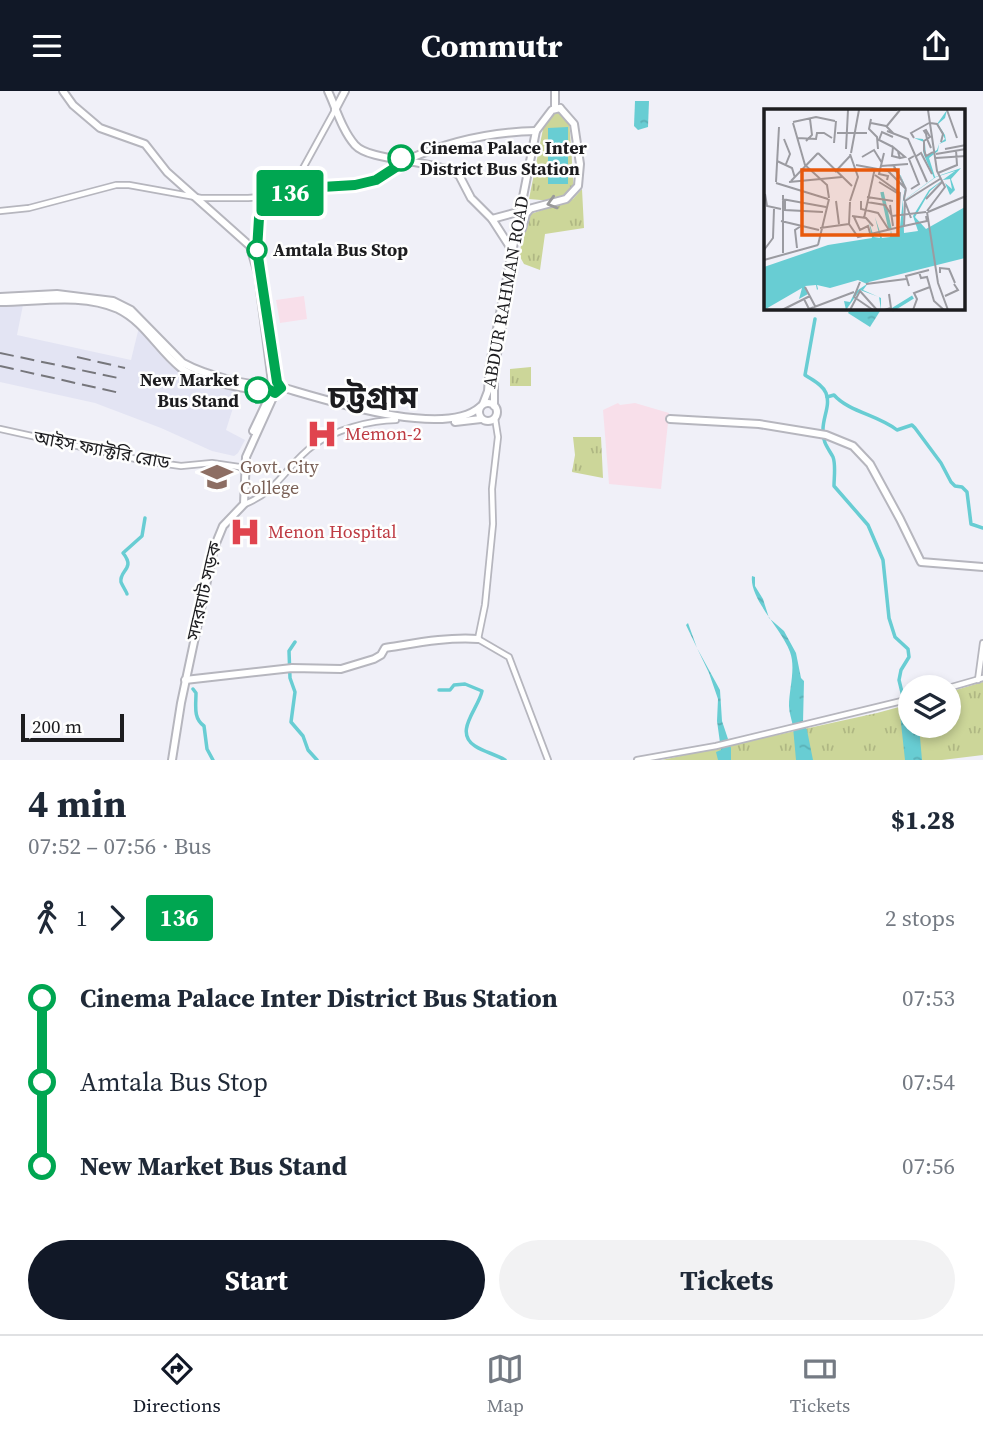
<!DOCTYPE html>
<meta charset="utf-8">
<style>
body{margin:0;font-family:"Source Serif 4","Noto Sans Bengali",serif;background:#f2f2f3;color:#1f2937;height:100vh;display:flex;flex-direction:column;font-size:26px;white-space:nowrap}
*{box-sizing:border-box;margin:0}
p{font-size:23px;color:#747a83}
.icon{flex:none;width:38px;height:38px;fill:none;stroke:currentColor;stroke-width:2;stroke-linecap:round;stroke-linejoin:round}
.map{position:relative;height:669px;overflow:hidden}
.drawer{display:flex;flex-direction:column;background:#fff;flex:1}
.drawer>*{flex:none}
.badge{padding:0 14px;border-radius:5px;font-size:24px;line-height:46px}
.fabs{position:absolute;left:898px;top:584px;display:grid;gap:14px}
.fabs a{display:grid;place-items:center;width:63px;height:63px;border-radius:50%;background:#fff;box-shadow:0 4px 10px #0003;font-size:35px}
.scale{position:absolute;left:21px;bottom:18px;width:103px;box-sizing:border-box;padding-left:7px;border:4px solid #1c1c1f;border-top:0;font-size:19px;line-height:24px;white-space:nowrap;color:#1c1c1f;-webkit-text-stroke:5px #fefefe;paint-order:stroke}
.map>.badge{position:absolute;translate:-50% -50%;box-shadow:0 0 0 4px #fff}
.legs{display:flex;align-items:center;gap:10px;height:77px;padding:0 28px;font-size:23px}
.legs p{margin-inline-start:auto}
.summary{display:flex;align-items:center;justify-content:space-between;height:119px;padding:0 28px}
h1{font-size:38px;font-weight:700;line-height:52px}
.cta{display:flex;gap:14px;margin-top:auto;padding:14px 28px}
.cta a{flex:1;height:80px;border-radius:42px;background:#111827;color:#fff;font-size:28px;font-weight:700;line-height:80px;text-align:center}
.cta a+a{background:#f2f2f3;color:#1f2937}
ul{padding:0 28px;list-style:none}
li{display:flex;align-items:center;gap:24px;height:84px;font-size:26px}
li i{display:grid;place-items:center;width:10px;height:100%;margin:0 9px;background:currentColor}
li i::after{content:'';width:18px;height:18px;margin:-9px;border:5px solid;border-radius:50%;background:#fff}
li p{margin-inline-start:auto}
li:first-child i{background:linear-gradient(#0000 50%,currentColor 0)}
li:last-child i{background:linear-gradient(currentColor 50%,#0000 0)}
header{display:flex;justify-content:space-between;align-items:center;height:91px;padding:0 28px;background:#111827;color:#fff;font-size:32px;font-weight:700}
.tabs{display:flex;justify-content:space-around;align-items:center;height:98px;border-top:2px solid #e0e1e3;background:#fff;font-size:19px;color:#747a83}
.tabs a{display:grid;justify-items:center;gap:4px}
.tabs .selected{color:#111827}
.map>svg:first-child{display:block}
.education{fill:#f8dfea}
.built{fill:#e3e4f3}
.park{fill:url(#park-tufts)}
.water{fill:url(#water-ripples)}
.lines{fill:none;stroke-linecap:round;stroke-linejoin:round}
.canal{stroke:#68cdd3;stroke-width:3.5}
.minor-casing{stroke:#b6b6be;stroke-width:8}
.major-casing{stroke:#b6b6be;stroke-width:10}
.minor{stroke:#fff;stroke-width:4.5}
.major{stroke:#fff;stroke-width:6}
.rail{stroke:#76767b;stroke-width:2;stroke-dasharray:14 7;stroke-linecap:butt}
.oneway{stroke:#99999a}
.line-1-casing{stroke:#fff;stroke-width:16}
.line-1{stroke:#00a651;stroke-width:10}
.stop-1-dot{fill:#fff;stroke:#00a651;stroke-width:3.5}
.labels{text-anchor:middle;stroke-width:5;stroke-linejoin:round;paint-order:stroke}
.stop-label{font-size:18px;font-weight:bold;fill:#1c1c1f;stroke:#fefefe;text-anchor:start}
.street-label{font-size:18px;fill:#1c1c1f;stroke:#fefefe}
.health-label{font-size:18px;fill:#be3a42;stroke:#fefefe;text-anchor:start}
.education-label{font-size:18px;fill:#785e54;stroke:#fefefe;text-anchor:start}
.town-label{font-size:32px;font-weight:bold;fill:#1c1c1f;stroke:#fefefe}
.inset-river{fill:none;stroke:#68cdd3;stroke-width:3.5}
.inset-road{fill:none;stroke:#9b9ba1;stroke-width:2}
.view{fill:#e8590c;fill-opacity:0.15;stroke:#e8590c;stroke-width:3.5}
.inset-edge{fill:none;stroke:#1c1c1f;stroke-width:3.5}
</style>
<header><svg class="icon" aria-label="menu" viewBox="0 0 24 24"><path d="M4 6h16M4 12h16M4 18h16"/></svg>Commutr<svg class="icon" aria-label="share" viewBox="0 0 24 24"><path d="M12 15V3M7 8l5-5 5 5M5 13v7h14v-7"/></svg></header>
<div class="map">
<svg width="983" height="669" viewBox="0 0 983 669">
<defs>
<pattern id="park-tufts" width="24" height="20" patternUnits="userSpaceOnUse" patternTransform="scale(1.75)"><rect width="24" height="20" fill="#ccd699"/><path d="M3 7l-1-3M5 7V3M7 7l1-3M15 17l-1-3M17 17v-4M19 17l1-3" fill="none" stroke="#afb783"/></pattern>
<pattern id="water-ripples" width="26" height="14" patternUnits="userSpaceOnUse" patternTransform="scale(1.75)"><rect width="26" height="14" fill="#68cdd3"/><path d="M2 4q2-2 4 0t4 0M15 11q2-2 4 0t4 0" fill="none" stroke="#5aafb5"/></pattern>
</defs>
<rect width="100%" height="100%" fill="#f0f0f8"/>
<g class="education">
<path d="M304,205L307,228L280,232L276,209Z"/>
<path d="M618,312L620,314L635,312L669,322L661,398L609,393L603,319Z"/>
</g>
<path class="built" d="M23,214L17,244L131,269L139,236L169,271L184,283L238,301L226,339L245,349L238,362L234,365L212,360L161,337L95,312L0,291V215Z"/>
<g class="park">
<path d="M558,21L569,27L574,100L553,110L529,108L545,28Z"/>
<path d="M582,98L584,137L545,143L540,179L524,173L519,164L528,124L573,108Z"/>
<path d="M531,276V295H510V278Z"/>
<path d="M573,346H601L603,387L572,381L575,364Z"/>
<path d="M983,591V664L942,669H662L877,622L910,613V635H948L949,601Z"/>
</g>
<g class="water">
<path d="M635,10H649L648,36L638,39L634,35Z"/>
<path d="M568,36V93H548V37Z"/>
<path d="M851,217H882L870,236L848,222Z"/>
<path d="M752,485L755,486V495L763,508L769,527L784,540L796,562L801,587L804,590L803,632L807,639L813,669H796C795,658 794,647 793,636C792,629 789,622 789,615C789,598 796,577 790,561C782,538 749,508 752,485Z"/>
<path d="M688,532L697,557L720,599L722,630L731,657V669H718L716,661L721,659L717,630L718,608L709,582L686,534Z"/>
<path d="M910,616V635H919L922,669H905L900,623L904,617Z"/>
</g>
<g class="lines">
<g class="canal">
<path d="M815,228L805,284C812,289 822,293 826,302C831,315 822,327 823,341C823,352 828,357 833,366C836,374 834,386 834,395L868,434L883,469L889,527L895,546L908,558L909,566L901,579L899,589L907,622"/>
<path d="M827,306L834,304C849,321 878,324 897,339L912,334L915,337L941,372L951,391L955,395L962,396L967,401L971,433L983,437"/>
<path d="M127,503C127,502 121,492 121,491C119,479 136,478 123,462L142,445L145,427"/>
<path d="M295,551L289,560L290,587L295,601L291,631L303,645L308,659L317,669"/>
<path d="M193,598L196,602C196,615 193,627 204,635L207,658L213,669"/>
<path d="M439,599H450L454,594L465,593L482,600C479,617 453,641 475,655C484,661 495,663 505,669"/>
</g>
<defs>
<g id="minor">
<path d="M0,120L29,117L116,94H129L201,107H248L274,105L305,98L355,94L376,89L407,69"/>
<path d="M257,158L259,127L264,115L274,105L296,90L335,19"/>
<path d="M495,327L498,346L492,398L493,433L485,514L478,548L509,566L548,669"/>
<path d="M0,338L145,370L181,375L212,372L246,377"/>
<path d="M245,413C280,399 287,373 314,354C334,339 371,329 396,329"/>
<path d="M978,589L983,552"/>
<path d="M948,597L983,587"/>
<path d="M637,669L716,655L910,608"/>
</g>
<g id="major">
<path d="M63,0L73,14L100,37L145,53L167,81L250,155L258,183L272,291"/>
<path d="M328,0C336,17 342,39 355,54C370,71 434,68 459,84L471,107L492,128L512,159"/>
<path d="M555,17V0"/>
<path d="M335,19L345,0"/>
<path d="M409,68C450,50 491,41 536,40"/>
<path d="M492,128L566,108L578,95L580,73L574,33L560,17"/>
<path d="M522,138L526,123L530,118"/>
<path d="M252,152L257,158L266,209"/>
<path d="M0,206L57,203L113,210L131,219L183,272C203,283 247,296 270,293"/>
<path d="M0,211C39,211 81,202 118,218C145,231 158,259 181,277C197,289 250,300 270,299"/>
<path d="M271,244L277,291"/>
<path d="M281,296C323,308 444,348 480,316"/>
<circle cx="488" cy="321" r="9"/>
<path d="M483,313L488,300L490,273L536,40L552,19L560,17"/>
<path d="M494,315V279L513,176"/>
<path d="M670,328L759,333L826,344L853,355L870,373L900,428L921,471L983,476"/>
<path d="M455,331L481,328"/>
<path d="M253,340L271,302"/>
<path d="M185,589L292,577L341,578L374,568L381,564L385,557C417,552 446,546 478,548"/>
<path d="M172,669L181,612L214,457L223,435L244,413L246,366L275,302L281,298L280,293L275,291L269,295L270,299L275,302"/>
</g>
</defs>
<use href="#minor" class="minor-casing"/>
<use href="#major" class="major-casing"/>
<use href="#minor" class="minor"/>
<use href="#major" class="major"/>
<g class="rail">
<path d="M0,262L123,288"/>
<path d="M77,266L125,277"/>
<path d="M0,275L120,302"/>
</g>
</g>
<defs><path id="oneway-chevron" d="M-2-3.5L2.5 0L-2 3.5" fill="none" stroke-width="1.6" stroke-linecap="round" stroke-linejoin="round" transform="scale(1.75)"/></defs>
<use class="oneway" href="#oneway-chevron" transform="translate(552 112) rotate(164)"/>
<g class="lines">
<defs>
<path id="line-1" d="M258,299H270L275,302L281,297L277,291L257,159L259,127L264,115L274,105L305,97L355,94L376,89L407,69L401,67"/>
</defs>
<use href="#line-1" class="line-1-casing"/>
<use href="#line-1" class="line-1"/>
</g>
<defs>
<symbol id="hospital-bare" viewBox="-9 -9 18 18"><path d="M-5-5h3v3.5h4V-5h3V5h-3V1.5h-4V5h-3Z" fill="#e0444e" stroke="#fefefe" stroke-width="2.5" paint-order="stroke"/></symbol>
<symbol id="university-bare" viewBox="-9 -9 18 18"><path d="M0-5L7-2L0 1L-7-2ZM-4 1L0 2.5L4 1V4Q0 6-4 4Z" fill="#8d6e63" stroke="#fefefe" stroke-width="2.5" paint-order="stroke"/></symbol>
</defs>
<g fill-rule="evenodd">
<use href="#hospital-bare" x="300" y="321" width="44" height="44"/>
<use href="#university-bare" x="195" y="364" width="44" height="44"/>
<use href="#hospital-bare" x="223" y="419" width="44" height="44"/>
</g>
<g class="stop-1-dot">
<circle cx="401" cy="67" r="12"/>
<circle cx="257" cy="159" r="9"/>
<circle cx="258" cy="299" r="12"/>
</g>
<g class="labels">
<g class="stop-label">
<text x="420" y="63">Cinema Palace Inter<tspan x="420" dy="21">District Bus Station</tspan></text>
<text x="273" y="165">Amtala Bus Stop</text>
<text x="239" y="295" text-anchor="end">New Market<tspan x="239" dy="21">Bus Stand</tspan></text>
</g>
<g class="street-label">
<text transform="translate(506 201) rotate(-80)" y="6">ABDUR RAHMAN ROAD</text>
<text transform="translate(102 359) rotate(11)" y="6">আইস ফ্যাক্টরি রোড</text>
<text transform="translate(204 500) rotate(-77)" y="6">সদরঘাট সড়ক</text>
</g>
<g class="health-label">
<text x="345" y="349">Memon-2</text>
<text x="268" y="447">Menon Hospital</text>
</g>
<g class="education-label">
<text x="240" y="382">Govt. City<tspan x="240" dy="21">College</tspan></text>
</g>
<g class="town-label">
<text x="373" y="317">চট্টগ্রাম</text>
</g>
</g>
<g transform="translate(764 18)">
<rect width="201" height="201" fill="#f0f0f8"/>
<path d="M183,1L181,9L174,15L181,26L182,32L175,35L174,42L165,49L171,68L197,59L187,70L191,81L186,86L181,74L188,80L186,70L179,71L166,82L151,108L162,120L201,98V149L105,173L99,181L117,189V201L115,188L96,181L82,201L80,192L86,193L91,183L103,175L94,171L66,179L53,176L54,180L53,181L52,176L41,177L44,185L35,190L38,179L0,201V158L64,136L108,129L105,113L110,128L116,129L111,108L118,129L126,128L127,121L128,127H135L139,90L141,79L137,68L130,62L129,58L137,67L140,74L141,81L140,91L170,69L160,46L159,42L160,33L150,29L159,30L161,34L162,47L173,41L175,35L181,30L173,15ZM191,62L165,81L149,107L154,122L140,124L139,92L172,68Z" fill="#68cdd3" fill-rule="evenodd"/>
<path class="inset-river" d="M118,83L126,120M128,201L149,188"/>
<path class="inset-road" d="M106,1H133M183,1L193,29M107,10L105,20L113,28L114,40M29,13L52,8L71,12M29,14L41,56L63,76L65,89M107,14L122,17L130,25M166,14L173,15L179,25L177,33M122,18L136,1M123,22L144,30L163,73M73,24H103M129,28L118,23L115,31L129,38M33,29L52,30L53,24H60L68,29M150,29L147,24L165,14M20,30L26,45L22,55M42,32L48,26L46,10M70,34L72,12M167,39L163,30L162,25L160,22L162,21L166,28L160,32V41L162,47L169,43M82,40L84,1M181,40L202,36M134,43L136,49L141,48L129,38L128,47L136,49M54,44L88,77M87,44L95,1M120,44L115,65L124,67L123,71M172,45L202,40M98,48L110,41L118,54M151,48L157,44L168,65M172,49L202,47M13,52L28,59L31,69M92,56L124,62L142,80L130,57M117,57L144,55M71,63L87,46M174,64L193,56L192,41M111,66L136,84L134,119M27,72L54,44M12,73L15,18M25,73L78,68M115,73L133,84M12,74L64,90M142,80L140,90L147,109M147,80L155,75L145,50L150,47M1,85L3,97L17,100M103,88L129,92M18,90L62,98M162,90L178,73M21,91V101L59,103M72,92L75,115M86,92L94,68L86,45M97,92V100L114,104L125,121M141,92L176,70M86,93L85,115L94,128L140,117L141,92M103,93L121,96L128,107L162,103M126,96L129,117M163,102L181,78L173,62L164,1M163,103L174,174L184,201M164,103L202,87M88,107L102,109L109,117M90,108L96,121L104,117L106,124M100,109L111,59M17,112L55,121M140,117L163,112L162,107M56,119L85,115M54,136L65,90M33,139L31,121L37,117M0,141L9,129L10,100M19,144V86M0,151L54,136M155,163L157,169L163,168L170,192L180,201M176,164V159L185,160L191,174M96,173L90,188L109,201M102,175L142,170M145,177L142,167L165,161M41,178L51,197M181,187L194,181L190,175M40,190L45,200L90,183M18,201L46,187M86,201L96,182L113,201M120,201L127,199L125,185M149,201L153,190L150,184L166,178"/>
<path class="view" d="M38,61H134V126H38Z"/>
<rect width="201" height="201" class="inset-edge"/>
</g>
</svg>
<div class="fabs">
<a><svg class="icon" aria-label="layers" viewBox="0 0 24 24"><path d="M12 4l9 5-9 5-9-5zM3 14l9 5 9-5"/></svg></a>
</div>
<div class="scale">200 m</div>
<b class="badge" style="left:290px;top:102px;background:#00a651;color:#fff">136</b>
</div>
<section class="drawer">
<div class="summary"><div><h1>4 min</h1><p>07:52 – 07:56 · Bus</p></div><b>$1.28</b></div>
<div class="legs"><svg class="icon" aria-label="walk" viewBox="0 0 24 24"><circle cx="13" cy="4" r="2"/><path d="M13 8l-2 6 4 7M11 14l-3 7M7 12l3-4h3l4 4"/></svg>1<svg class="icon" aria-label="forward" viewBox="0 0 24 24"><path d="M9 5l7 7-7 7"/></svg><b class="badge" style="background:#00a651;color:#fff">136</b><p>2 stops</p></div>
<ul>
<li><i style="color:#00a651"></i><b>Cinema Palace Inter District Bus Station</b><p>07:53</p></li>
<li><i style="color:#00a651"></i><span>Amtala Bus Stop</span><p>07:54</p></li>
<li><i style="color:#00a651"></i><b>New Market Bus Stand</b><p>07:56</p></li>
</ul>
<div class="cta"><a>Start</a><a>Tickets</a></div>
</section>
<nav class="tabs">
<a class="selected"><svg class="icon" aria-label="directions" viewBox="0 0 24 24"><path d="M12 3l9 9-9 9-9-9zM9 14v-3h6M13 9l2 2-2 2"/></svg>Directions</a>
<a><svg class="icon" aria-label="map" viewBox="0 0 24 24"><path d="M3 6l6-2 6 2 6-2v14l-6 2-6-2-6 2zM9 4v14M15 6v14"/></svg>Map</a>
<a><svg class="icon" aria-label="tickets" viewBox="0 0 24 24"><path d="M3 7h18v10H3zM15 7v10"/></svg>Tickets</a>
</nav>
